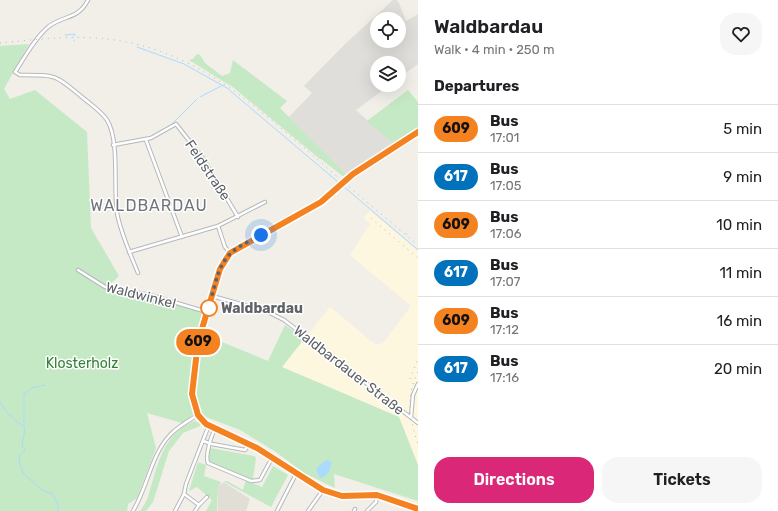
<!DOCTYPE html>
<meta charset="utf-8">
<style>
body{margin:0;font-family:Rubik,sans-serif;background:#f6f6f6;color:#202124;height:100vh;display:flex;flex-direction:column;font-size:15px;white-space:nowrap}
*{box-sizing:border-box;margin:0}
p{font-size:13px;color:#757577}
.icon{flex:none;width:22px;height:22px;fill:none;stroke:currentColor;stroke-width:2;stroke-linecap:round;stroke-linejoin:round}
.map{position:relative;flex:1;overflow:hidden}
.details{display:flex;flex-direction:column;background:#fff;width:360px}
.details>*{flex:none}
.badge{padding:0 8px;border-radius:13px;font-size:14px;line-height:26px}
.buttons{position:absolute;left:370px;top:12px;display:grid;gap:8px}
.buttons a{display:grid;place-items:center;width:36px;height:36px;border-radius:50%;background:#fff;box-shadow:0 4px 16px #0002;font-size:20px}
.you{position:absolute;width:20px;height:20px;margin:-10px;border:3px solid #fff;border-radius:50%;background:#1a73e8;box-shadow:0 0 0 6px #1a73e833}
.map>.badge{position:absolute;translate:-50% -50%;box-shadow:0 0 0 2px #fff}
h2{padding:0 16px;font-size:15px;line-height:36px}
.round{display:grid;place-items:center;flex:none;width:42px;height:42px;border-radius:16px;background:#f6f6f6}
.overview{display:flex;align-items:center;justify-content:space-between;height:68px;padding:0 16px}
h1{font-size:19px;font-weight:600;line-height:30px}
.primary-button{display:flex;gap:8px;margin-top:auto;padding:8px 16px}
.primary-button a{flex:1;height:46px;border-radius:16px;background:#db2777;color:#fff;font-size:16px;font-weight:600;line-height:46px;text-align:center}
.primary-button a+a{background:#f6f6f6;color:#202124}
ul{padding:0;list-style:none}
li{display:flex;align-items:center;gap:12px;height:48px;padding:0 16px;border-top:1px solid #e0e0e0}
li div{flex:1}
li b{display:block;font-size:15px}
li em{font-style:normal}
li .badge{min-width:44px;font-weight:700;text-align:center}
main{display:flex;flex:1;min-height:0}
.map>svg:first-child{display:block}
.commercial{fill:#fef7e0}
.industrial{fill:#e0deda;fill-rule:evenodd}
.education{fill:#e1ded6}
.green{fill:#c5e8c5}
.water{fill:#aadaff}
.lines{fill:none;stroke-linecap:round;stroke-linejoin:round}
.stream{stroke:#aadaff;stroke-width:1}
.minor-casing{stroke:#b5b8bc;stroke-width:4.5}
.minor{stroke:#fff;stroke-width:2.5}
.rail{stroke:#b6b7b8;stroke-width:1;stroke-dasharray:1 5;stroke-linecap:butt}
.line-casing{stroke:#fff;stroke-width:9}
.line{stroke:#f58220;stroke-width:6}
.walk{stroke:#5f6368;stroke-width:4;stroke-dasharray:0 7.2}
.stop-dot{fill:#fff;stroke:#f58220;stroke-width:2}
.labels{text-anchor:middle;stroke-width:3;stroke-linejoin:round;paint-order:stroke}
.street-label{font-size:14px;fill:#5f6368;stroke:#fff}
.stop-label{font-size:14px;font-weight:bold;fill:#5f6368;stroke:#fff;text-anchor:start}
.park-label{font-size:14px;fill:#348238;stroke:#fff}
.quarter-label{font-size:16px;letter-spacing:1px;fill:#70757a;stroke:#fff}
</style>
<main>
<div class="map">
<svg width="418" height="511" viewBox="0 0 418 511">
<rect width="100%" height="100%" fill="#f1efe8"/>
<path class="commercial" d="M370,211L418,251V465L399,417L282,367L330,307L376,345L383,343L411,306L350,255L370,224L363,218Z"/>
<path class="industrial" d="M393,0H397L399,3L406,21L418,14V64L399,78V63H377V85H390L356,110L395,145L346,174L289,117L312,93L304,86L345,44ZM377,19H399V41H377Z"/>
<path class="education" d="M222,483H225L250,499L246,511H218V487Z"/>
<g class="green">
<path d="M29,44L4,89L10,99L35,90L87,132L91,228L119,276L109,285L206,313C195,346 187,379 193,415L182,423L147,413L156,448L137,498L128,504L127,511H0V46Z"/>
<path d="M197,54L200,55L205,63L222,76L230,73L233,60L287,101L280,108L346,174L344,177L321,159H320L234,88L189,60L193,59Z"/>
<path d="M408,90L418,102V129L395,145L367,121Z"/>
<path d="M285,325L304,339L282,367L399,417L418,465V501L334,474L335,488L304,473L276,452L240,430L201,415C198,410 195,406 194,401C191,385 196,348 205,335L268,361Z"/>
<path d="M195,421L201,424L200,426L183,433L169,451L153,502L146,511H140C143,507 146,502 148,497C157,468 162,433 195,421Z"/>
<path d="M210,448L254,456L256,458L253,479L251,480L208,461Z"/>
<path d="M198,462L206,465L204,476L221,482L218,487L217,511H206L212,500L197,487L189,491Z"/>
<path d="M273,466L288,475L271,507L223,481H227L243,490L246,480L262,487Z"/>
</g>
<path class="water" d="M326,460L332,462C330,469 328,477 320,478L316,469Z"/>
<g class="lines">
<g class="stream">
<path d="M65,35L75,34L74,36"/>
<path d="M74,40V41"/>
<path d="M137,47L184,64L227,88L338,182"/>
<path d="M200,97L223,85"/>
<path d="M171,125L197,99"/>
<path d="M342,185L418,250"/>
<path d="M322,198L338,181"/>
<path d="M406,234H407"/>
<path d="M0,402L7,413L25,428L22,446L25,450L20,455L19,461L23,473L42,490L53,494L59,507L57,511"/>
<path d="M24,426V394L32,388L45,385"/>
</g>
<defs>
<g id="minor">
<path d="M88,0C78,20 63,15 48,27C34,39 25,57 15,72L20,75C57,75 54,74 82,97C90,104 101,111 107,120C120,141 113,187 117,213C121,234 130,253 138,273"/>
<path d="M418,132L353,174L321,202L230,253L220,269L198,342L192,394L198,415L206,424L257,448L323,490L342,497L377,495L418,509"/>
<path d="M146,140L182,237"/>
<path d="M113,145L151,138L176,124L202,157L238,217"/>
<path d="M218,226L225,247L230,253"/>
<path d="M129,252L218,226L265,202"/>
<path d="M78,270L105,287L150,295L207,312"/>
<path d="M212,296L266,311L284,320L418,423"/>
<path d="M411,417L413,395L418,384"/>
<path d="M215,429C211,436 205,456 208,463L251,481L260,480L272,458"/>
<path d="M203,441L212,444L245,450L249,444"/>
<path d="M184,494L199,505L195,511"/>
<path d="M199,505L207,497"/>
<path d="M133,511C148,486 151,455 170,435C177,427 188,421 198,415"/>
<path d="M175,511L184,494L186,484L207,430"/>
<path d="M277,511L296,474"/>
<path d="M308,511L323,490"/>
<path d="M354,511L355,509"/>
<path d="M367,511L376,502L377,495"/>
</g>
</defs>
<use href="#minor" class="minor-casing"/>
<use href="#minor" class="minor"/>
<g class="rail">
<path d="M0,43C40,39 81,34 121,41C199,55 249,101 308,151C344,183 381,214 418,245"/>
<path d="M371,218L418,258"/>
<path d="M418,372C405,396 410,420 418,444"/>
<path d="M410,379L418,359"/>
</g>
</g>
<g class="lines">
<defs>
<path id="line" d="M418,132L353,174L321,202L230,253L220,269L198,342L192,394L198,415L206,424L257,448L323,490L342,496L377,495L418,509"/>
</defs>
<use href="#line" class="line-casing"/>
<use href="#line" class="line"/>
<path class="walk" d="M209,308C210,301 213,292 215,284C224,252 233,250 261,235"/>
</g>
<circle class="stop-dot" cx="209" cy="308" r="8"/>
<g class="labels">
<g class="street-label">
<text transform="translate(208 170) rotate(56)" y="5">Feldstraße</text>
<text transform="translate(141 295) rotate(14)" y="5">Waldwinkel</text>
<text transform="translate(349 370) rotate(38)" y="5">Waldbardauer Straße</text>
</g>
<g class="stop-label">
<text x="221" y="313">Waldbardau</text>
</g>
<g class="park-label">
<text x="82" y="368">Klosterholz</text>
</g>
<g class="quarter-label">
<text x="149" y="211">WALDBARDAU</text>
</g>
</g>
</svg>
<div class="buttons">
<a><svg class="icon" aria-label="locate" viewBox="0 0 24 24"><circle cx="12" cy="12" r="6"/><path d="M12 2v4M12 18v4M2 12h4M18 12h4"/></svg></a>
<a><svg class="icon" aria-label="layers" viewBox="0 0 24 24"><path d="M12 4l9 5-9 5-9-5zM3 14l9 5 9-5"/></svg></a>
</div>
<div class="you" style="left:261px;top:235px"></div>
<b class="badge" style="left:198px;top:342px;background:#f58220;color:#111">609</b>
</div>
<section class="details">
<div class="overview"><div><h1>Waldbardau</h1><p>Walk · 4 min · 250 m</p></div><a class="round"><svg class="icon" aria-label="heart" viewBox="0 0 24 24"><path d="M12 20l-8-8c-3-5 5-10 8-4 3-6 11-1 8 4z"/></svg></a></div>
<h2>Departures</h2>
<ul>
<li><span class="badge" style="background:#f58220;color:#111">609</span><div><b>Bus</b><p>17:01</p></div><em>5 min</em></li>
<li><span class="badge" style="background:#0072bc;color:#fff">617</span><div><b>Bus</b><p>17:05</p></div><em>9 min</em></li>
<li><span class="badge" style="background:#f58220;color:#111">609</span><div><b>Bus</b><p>17:06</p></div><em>10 min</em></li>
<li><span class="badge" style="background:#0072bc;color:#fff">617</span><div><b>Bus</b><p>17:07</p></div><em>11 min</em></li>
<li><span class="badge" style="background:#f58220;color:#111">609</span><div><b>Bus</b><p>17:12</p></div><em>16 min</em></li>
<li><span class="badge" style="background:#0072bc;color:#fff">617</span><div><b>Bus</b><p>17:16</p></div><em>20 min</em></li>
</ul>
<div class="primary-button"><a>Directions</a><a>Tickets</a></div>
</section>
</main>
